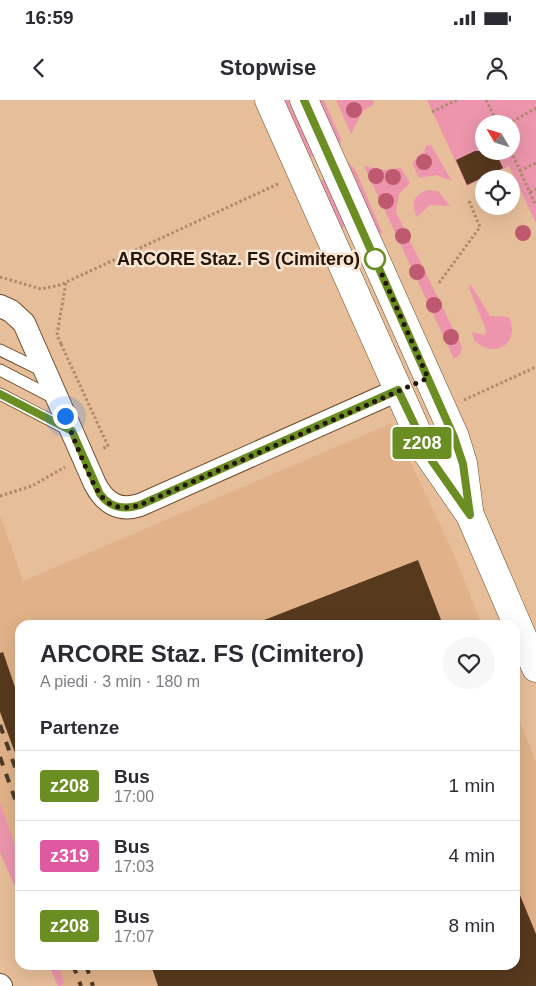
<!DOCTYPE html>
<html lang="it">
<meta charset="utf-8">
<style>
body{margin:0;font-family:Helvetica,sans-serif;background:#f7f7f7;color:#2b2b33;height:100vh;display:flex;flex-direction:column;font-size:19px;white-space:nowrap}
*{box-sizing:border-box;margin:0}
p{font-size:16px;color:#7c7c81}
.icon{flex:none;width:28px;height:28px;fill:none;stroke:currentColor;stroke-width:2;stroke-linecap:round;stroke-linejoin:round}
.map{position:relative;flex:1;overflow:hidden}
.side{position:absolute;left:15px;top:520px;width:505px;height:350px;display:flex;flex-direction:column;background:#fff;border-radius:15px;box-shadow:0 5px 20px #0002}
.side>*{flex:none}
.badge{padding:0 10px;border-radius:4px;font-size:18px;line-height:32px}
.needle{width:32px;rotate:308deg}
.fabs{position:absolute;left:475px;top:15px;display:grid;gap:10px}
.fabs a{display:grid;place-items:center;width:45px;height:45px;border-radius:50%;background:#fff;box-shadow:0 5px 20px #0002;font-size:25px}
.you{position:absolute;width:25px;height:25px;margin:-12px;border:4px solid #fff;border-radius:50%;background:#1a73e8;box-shadow:0 0 0 8px #1a73e833}
.map>.badge{position:absolute;translate:-50% -50%;box-shadow:0 0 0 2px #fff}
h2{padding:0 25px;font-size:19px;line-height:45px}
.round{display:grid;place-items:center;flex:none;width:52px;height:52px;border-radius:26px;background:#f7f7f7}
.summary{display:flex;align-items:center;justify-content:space-between;height:85px;padding:0 25px}
h1{font-size:24px;font-weight:700;line-height:38px}
ul{padding:0;list-style:none}
li{display:flex;align-items:center;gap:15px;height:70px;padding:0 25px;border-top:1px solid #e1e1e2}
li div{flex:1}
li b{display:block;font-size:19px}
li em{font-style:normal}
li .badge{min-width:55px;font-weight:700;text-align:center}
.status{display:flex;justify-content:space-between;align-items:center;height:35px;padding:0 25px;background:#fff;direction:ltr}
.status svg{height:14px;fill:currentColor}
header{display:flex;justify-content:space-between;align-items:center;height:65px;padding:0 25px;background:#fff;font-size:22px;font-weight:700}
.map>svg:first-child{display:block}
.built{fill:#e1b289}
.green{fill:#ec95ac;fill-rule:evenodd}
.building{fill:#57391d}
.lines{fill:none;stroke-linecap:round;stroke-linejoin:round}
.lane-casing{stroke:#6f4c2b;stroke-width:13}
.street-casing{stroke:#6f4c2b;stroke-width:24}
.secondary-casing{stroke:#6f4c2b;stroke-width:29}
.path{stroke:#ac8b6d;stroke-width:3;stroke-dasharray:2.5 2.5;stroke-linecap:butt}
.lane{stroke:#fff;stroke-width:11}
.street{stroke:#fff;stroke-width:22}
.secondary{stroke:#fff;stroke-width:28}
.rail{stroke:#4f3b28;stroke-width:4;stroke-dasharray:9 9;stroke-linecap:butt}
.tree{fill:#bf5970}
.line-casing{stroke:#fff;stroke-width:11}
.line{stroke:#6b8e23;stroke-width:8}
.walk{stroke:#231507;stroke-width:5;stroke-dasharray:0 9}
.stop-dot{fill:#fff;stroke:#6b8e23;stroke-width:2.5}
.labels{text-anchor:middle;stroke-width:5;stroke-linejoin:round;paint-order:stroke}
.stop-label{font-size:18px;font-weight:bold;fill:#231507;stroke:#f9e3d1;text-anchor:end}
</style>
<div class="status"><b>16:59</b><svg viewBox="0 0 49 12"><path d="M0 12V9h3v3zM5 12V6h3v6zM10 12V3h3v9zM15 12V0h3v12zM26 1h20v11H26zM47 4h2v5h-2z"/></svg></div>
<header><svg class="icon" aria-label="back" viewBox="0 0 24 24"><path d="M15 5l-7 7 7 7"/></svg>Stopwise<svg class="icon" aria-label="person" viewBox="0 0 24 24"><circle cx="12" cy="8" r="4"/><path d="M4 21q1-7 8-7t8 7"/></svg></header>
<div class="map">
<svg width="536" height="886" viewBox="0 0 536 886">
<rect width="100%" height="100%" fill="#e7be9a"/>
<g class="built">
<path d="M392,323L453,452L482,525H20V798L0,752V415L23,481Z"/>
<path d="M515,609L536,662V886H58L49,865H515Z"/>
</g>
<g class="green">
<path d="M280,0H295L319,53L307,59Z"/>
<path d="M313,0H324L341,39L340,45L335,47Z"/>
<path d="M336,0H373L374,4L363,11L351,34Z"/>
<path d="M427,0H536V123L509,66L467,86ZM484,24H511V51H484Z"/>
<path d="M427,45H431L452,81L436,75L419,78L412,63L422,54Z"/>
<path d="M349,63L356,71L383,134L369,127L341,65Z"/>
<path d="M364,66L384,70L401,68L410,83L399,94L396,112L462,247L460,254L454,259Z"/>
<path d="M329,77L347,126L342,128L336,124L318,82Z"/>
<path d="M428,90L438,91L450,106L430,105L417,117C411,103 413,95 428,90Z"/>
<path d="M471,185L490,216L509,217C521,244 494,260 474,240L472,232L485,235L486,230L469,188Z"/>
<path d="M0,703L20,759V798L0,752Z"/>
<path d="M49,865H58L64,882L62,886H58Z"/>
</g>
<g class="building">
<path d="M475,51H495L503,68L467,85L456,60Z"/>
<path d="M418,460L443,525H254V524Z"/>
<path d="M3,552L20,602V661H18L0,612V553Z"/>
<path d="M515,783L536,834V886H158L151,865H515Z"/>
</g>
<g class="lines">
<defs>
<g id="lane">
<path d="M0,250L43,271"/>
<path d="M0,270L54,298"/>
<path d="M0,294L69,330"/>
</g>
<g id="street">
<path d="M0,206L11,211L24,223L95,384C105,403 119,412 140,405L398,290"/>
<path d="M0,885L1,886"/>
</g>
<g id="secondary">
<path d="M269,0L425,350L470,415L536,568"/>
<path d="M304,0L455,337L463,363L469,410"/>
</g>
</defs>
<use href="#lane" class="lane-casing"/>
<use href="#street" class="street-casing"/>
<use href="#secondary" class="secondary-casing"/>
<g class="path">
<path d="M486,0L498,24"/>
<path d="M432,12L457,0"/>
<path d="M508,24L536,8"/>
<path d="M511,51L536,106"/>
<path d="M520,71L536,63"/>
<path d="M530,92L536,89"/>
<path d="M0,177L41,189L60,185L280,83"/>
<path d="M439,183L480,127L469,101"/>
<path d="M61,244L108,346L102,349"/>
<path d="M61,244L57,235L66,182"/>
<path d="M464,300L536,267"/>
<path d="M0,396L32,386L65,367"/>
</g>
<use href="#lane" class="lane"/>
<use href="#street" class="street"/>
<use href="#secondary" class="secondary"/>
<g class="rail">
<path d="M0,625L20,681"/>
<path d="M0,657L20,713"/>
<path d="M73,865L81,886"/>
<path d="M86,865L93,886"/>
</g>
</g>
<g class="tree">
<circle cx="354" cy="10" r="8"/>
<circle cx="424" cy="62" r="8"/>
<circle cx="376" cy="76" r="8"/>
<circle cx="393" cy="77" r="8"/>
<circle cx="386" cy="101" r="8"/>
<circle cx="523" cy="133" r="8"/>
<circle cx="403" cy="136" r="8"/>
<circle cx="417" cy="172" r="8"/>
<circle cx="434" cy="205" r="8"/>
<circle cx="451" cy="237" r="8"/>
</g>
<g class="lines">
<defs>
<path id="line" d="M0,294L72,331L100,394C110,408 125,410 140,405L398,290L432,361L470,415L463,364L454,337L304,0"/>
</defs>
<use href="#line" class="line-casing"/>
<use href="#line" class="line"/>
<path class="walk" d="M65,316C73,335 92,390 106,401C116,409 129,409 140,405L428,278L375,159"/>
</g>
<circle class="stop-dot" cx="375" cy="159" r="10"/>
<g class="labels">
<g class="stop-label">
<text x="360" y="165">ARCORE Staz. FS (Cimitero)</text>
</g>
</g>
</svg>
<div class="fabs">
<a><svg class="needle" viewBox="-14 -14 28 28"><path d="M0-13l5 13h-10z" fill="#e53935"/><path d="M0 13l5-13h-10z" fill="#7c7c81"/></svg></a>
<a><svg class="icon" aria-label="locate" viewBox="0 0 24 24"><circle cx="12" cy="12" r="6"/><path d="M12 2v4M12 18v4M2 12h4M18 12h4"/></svg></a>
</div>
<div class="you" style="left:65px;top:316px"></div>
<b class="badge" style="left:422px;top:343px;background:#6b8e23;color:#fff">z208</b>
<section class="side">
<div class="summary"><div><h1>ARCORE Staz. FS (Cimitero)</h1><p>A piedi · 3 min · 180 m</p></div><a class="round"><svg class="icon" aria-label="heart" viewBox="0 0 24 24"><path d="M12 20l-8-8c-3-5 5-10 8-4 3-6 11-1 8 4z"/></svg></a></div>
<h2>Partenze</h2>
<ul>
<li><span class="badge" style="background:#6b8e23;color:#fff">z208</span><div><b>Bus</b><p>17:00</p></div><em>1 min</em></li>
<li><span class="badge" style="background:#df58a0;color:#fff">z319</span><div><b>Bus</b><p>17:03</p></div><em>4 min</em></li>
<li><span class="badge" style="background:#6b8e23;color:#fff">z208</span><div><b>Bus</b><p>17:07</p></div><em>8 min</em></li>
</ul>
</section>
</div>
